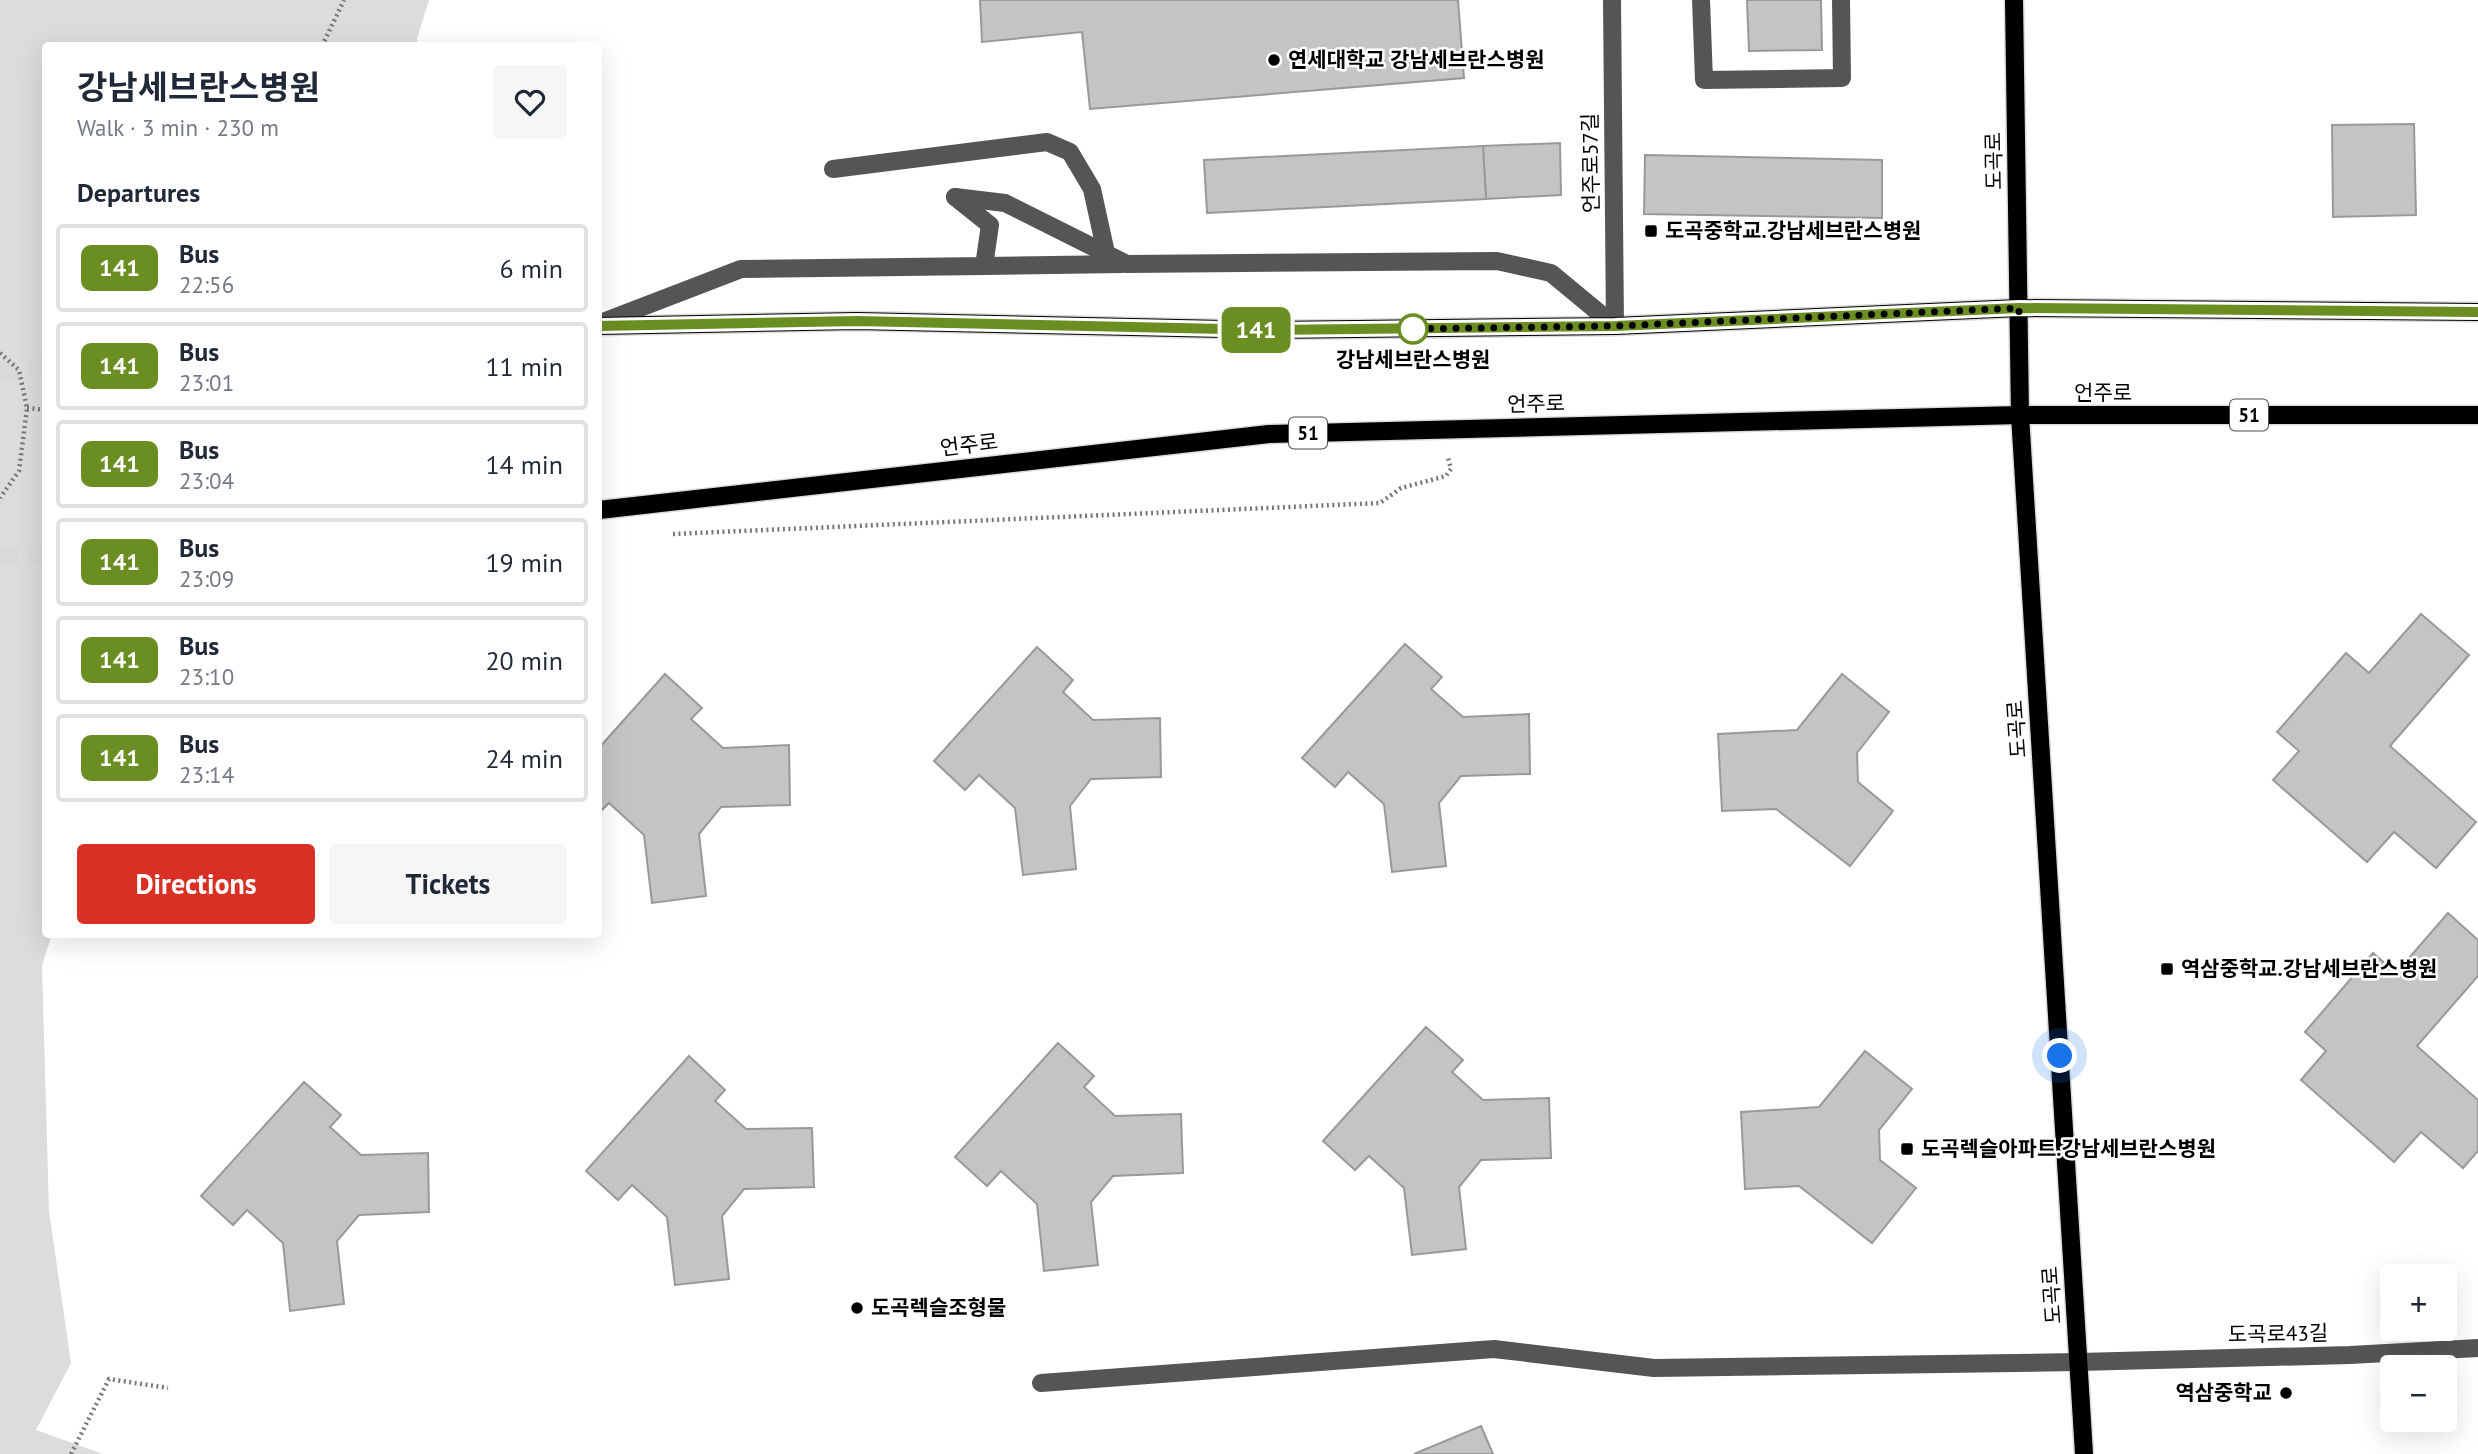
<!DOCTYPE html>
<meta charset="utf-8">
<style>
body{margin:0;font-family:"PT Sans","Noto Sans KR",sans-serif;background:#f6f6f7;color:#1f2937;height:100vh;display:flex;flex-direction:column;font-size:26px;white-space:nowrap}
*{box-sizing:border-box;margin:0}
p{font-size:23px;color:#747a83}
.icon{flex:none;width:38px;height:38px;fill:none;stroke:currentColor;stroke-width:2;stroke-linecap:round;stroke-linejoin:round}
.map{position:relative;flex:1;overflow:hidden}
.details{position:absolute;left:42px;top:42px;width:560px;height:896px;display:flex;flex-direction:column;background:#fff;border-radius:7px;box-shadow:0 7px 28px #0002}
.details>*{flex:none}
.badge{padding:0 14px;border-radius:10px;font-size:24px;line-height:46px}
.tools{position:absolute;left:2380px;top:1264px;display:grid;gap:14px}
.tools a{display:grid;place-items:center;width:77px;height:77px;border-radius:7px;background:#fff;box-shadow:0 7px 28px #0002;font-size:35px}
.you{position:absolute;width:35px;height:35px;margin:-18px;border:5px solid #fff;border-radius:50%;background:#1a73e8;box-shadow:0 0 0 10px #1a73e833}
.map>.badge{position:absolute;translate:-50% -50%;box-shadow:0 0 0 4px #fff}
h2{padding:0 35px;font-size:26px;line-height:63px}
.round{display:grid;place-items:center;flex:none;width:74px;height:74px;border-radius:7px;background:#f6f6f7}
.summary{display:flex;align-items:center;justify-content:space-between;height:119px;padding:0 35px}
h1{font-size:33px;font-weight:700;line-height:52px}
.action{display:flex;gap:14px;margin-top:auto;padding:14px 35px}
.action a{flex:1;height:80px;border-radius:7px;background:#d93025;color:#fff;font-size:28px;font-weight:700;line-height:80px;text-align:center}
.action a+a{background:#f6f6f7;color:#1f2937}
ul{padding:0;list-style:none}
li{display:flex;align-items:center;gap:21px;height:88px;margin:0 14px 10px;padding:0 21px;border:4px solid #e0e1e3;border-radius:7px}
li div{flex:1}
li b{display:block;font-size:26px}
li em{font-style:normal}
li .badge{min-width:77px;font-weight:700;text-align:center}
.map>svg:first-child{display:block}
.green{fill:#dcdcdc}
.building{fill:#c4c4c4;stroke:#999;stroke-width:2}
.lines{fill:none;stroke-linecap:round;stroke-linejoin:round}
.major-tunnel{stroke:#d9d9d9;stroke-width:18;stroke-dasharray:18 9;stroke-linecap:butt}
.major-casing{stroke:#dbdbdb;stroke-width:21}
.path{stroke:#777;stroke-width:4.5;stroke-dasharray:2 3.5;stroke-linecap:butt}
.minor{stroke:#555;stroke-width:18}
.major{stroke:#000;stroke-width:18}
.line-casing{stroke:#fff;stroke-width:16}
.line{stroke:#6b8e23;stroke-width:10}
.walk{stroke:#000;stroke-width:7;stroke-dasharray:0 12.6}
.poi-dot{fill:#000;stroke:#fff;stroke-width:2.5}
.stop-dot{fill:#fff;stroke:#6b8e23;stroke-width:3.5}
.labels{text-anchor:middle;stroke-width:5;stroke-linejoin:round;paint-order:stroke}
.shield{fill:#fff;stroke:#4c4c4c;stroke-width:2}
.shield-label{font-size:19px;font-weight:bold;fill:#000}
.poi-label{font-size:21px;font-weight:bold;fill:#000;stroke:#fff;text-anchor:start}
.street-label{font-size:21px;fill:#000;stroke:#fff}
.stop-label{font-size:21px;font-weight:bold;fill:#000;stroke:#fff}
</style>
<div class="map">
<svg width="2478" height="1454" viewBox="0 0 2478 1454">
<rect width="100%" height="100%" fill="#fff"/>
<path class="green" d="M0,0H429L417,39L418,45L46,46V934L52,935L42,965L49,1211L71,1363L36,1430L103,1454H0Z"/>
<g class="building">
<path d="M980,0H1458L1464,78L1090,109L1082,32L982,42Z"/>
<path d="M1747,0H1821L1822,50L1749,51Z"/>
<path d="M2414,124L2416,215L2333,217L2332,125Z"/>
<path d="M1560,143L1561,195L1486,199L1483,146Z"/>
<path d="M1483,146L1486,199L1207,213L1204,160Z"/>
<path d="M1645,155L1882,160V218L1644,214Z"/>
<path d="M2421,614L2469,655L2390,746L2476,822L2436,868L2394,832L2367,862L2273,780L2299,751L2277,732L2346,653L2369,673Z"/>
<path d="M1405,644L1442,677L1431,689L1463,717L1529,714L1530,774L1461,776L1439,803L1446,866L1392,872L1384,804L1348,772L1335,787L1302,758Z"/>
<path d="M1037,647L1073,680L1063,692L1093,720L1160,718L1161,777L1091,779L1070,806L1076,869L1023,875L1015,808L979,775L965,790L934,761Z"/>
<path d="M665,674L702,708L691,719L723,748L789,745L790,805L721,807L699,834L706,896L652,903L644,835L609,803L598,814V749Z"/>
<path d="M1842,674L1889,712L1857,753L1858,782L1893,811L1850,866L1776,809L1722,811L1718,734L1797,730Z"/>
<path d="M2448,913L2478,940V976L2417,1046L2478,1100V1151L2463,1168L2421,1132L2394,1162L2301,1080L2326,1051L2305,1032L2373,953L2396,973Z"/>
<path d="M1426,1027L1463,1060L1452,1072L1483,1100L1549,1098L1551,1158L1481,1160L1459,1187L1466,1249L1412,1255L1404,1188L1369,1156L1355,1170L1323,1141Z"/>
<path d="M1058,1043L1094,1076L1084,1087L1115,1116L1181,1114L1183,1173L1113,1176L1091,1202L1098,1265L1044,1271L1037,1204L1001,1171L987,1186L955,1157Z"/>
<path d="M1865,1051L1912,1089L1879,1130L1880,1160L1916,1188L1872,1243L1799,1186L1745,1189L1741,1112L1819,1107Z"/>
<path d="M689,1056L725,1090L715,1101L746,1129L812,1128L814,1187L744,1189L722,1216L729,1279L675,1285L667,1217L632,1185L618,1200L586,1171Z"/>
<path d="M304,1082L341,1115L330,1127L361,1155L428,1153L429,1212L359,1215L337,1241L344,1304L290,1311L283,1243L247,1210L233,1225L201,1196Z"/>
<path d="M1481,1426L1493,1454H1414Z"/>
</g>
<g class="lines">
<g class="major-tunnel">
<path d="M0,371L46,367"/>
<path d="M0,557L46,553"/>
</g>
<defs>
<g id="major">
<path d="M2014,0L2020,415L2084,1454"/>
<path d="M598,326L857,321L1270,330L1615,326L2019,308L2478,312"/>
<path d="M599,510L1269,434L2020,415H2478"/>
</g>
</defs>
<use href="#major" class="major-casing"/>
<g class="path">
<path d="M322,46L344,0"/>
<path d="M0,353L19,370L27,408L19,471L0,498"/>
<path d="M27,408L46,410"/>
<path d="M673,534L1380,503L1401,488L1446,476L1451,469L1448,458"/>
<path d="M71,1454L109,1379L168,1388"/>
</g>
<g class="minor">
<path d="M1612,0L1615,326"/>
<path d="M1701,0L1704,80L1842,78L1841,0"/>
<path d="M833,169L1047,142L1070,152L1092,189L1106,253"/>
<path d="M955,197L1005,203L1127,264L1497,261L1551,273L1615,326"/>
<path d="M984,266L1123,264"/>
<path d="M598,324L741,269L984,266L990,225L955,197"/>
<path d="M1041,1383L1494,1349L1654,1368L2079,1362L2350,1355L2478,1348"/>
</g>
<use href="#major" class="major"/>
</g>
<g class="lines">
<defs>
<path id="line" d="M598,326L857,321L1270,330L1615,326L2019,308L2478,312"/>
</defs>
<use href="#line" class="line-casing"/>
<use href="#line" class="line"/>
<path class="walk" d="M1413,329H1403L1615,326L2019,308L2020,415L2060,1056"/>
</g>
<g class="poi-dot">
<circle cx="1274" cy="60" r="7"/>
<rect x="1644" y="224" width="14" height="14" rx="3.5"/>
<rect x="2160" y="962" width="14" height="14" rx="3.5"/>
<rect x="1900" y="1142" width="14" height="14" rx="3.5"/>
<circle cx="857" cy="1308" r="7"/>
<circle cx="2286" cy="1393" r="7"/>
</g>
<circle class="stop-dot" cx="1413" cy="329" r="14"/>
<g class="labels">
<g class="shield">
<rect x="2230" y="399.5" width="38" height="31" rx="5"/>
<rect x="1289" y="417.5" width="38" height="31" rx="5"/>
</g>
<g class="shield-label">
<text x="2249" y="422">51</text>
<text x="1308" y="440">51</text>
</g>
<g class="poi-label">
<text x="1288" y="67">연세대학교 강남세브란스병원</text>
<text x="1665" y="238">도곡중학교.강남세브란스병원</text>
<text x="2181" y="976">역삼중학교.강남세브란스병원</text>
<text x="1921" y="1156">도곡렉슬아파트.강남세브란스병원</text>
<text x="871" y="1315">도곡렉슬조형물</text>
<text x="2272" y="1400" text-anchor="end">역삼중학교</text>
</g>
<g class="street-label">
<text transform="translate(1994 161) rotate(-91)" y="7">도곡로</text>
<text transform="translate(1591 163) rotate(-91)" y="7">언주로57길</text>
<text x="2103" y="400">언주로</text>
<text transform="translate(1536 404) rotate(-1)" y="7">언주로</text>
<text transform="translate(969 445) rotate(-7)" y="7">언주로</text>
<text transform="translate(2017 729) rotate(-94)" y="7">도곡로</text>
<text transform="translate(2052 1295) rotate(-94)" y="7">도곡로</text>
<text transform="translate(2278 1334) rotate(-1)" y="7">도곡로43길</text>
</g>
<g class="stop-label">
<text x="1413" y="367">강남세브란스병원</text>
</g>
</g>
</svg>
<div class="tools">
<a>+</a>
<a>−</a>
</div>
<div class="you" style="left:2060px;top:1056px"></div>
<b class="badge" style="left:1256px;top:330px;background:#6b8e23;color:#fff">141</b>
<section class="details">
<div class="summary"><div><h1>강남세브란스병원</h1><p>Walk · 3 min · 230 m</p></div><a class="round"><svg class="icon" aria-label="heart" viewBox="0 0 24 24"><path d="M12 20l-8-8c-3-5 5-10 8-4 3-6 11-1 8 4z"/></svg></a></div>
<h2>Departures</h2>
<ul>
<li><span class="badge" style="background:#6b8e23;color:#fff">141</span><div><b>Bus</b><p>22:56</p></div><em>6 min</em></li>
<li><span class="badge" style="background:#6b8e23;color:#fff">141</span><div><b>Bus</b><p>23:01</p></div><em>11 min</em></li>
<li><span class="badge" style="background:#6b8e23;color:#fff">141</span><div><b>Bus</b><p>23:04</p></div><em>14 min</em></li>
<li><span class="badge" style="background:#6b8e23;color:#fff">141</span><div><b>Bus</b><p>23:09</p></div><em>19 min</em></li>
<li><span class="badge" style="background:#6b8e23;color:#fff">141</span><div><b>Bus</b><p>23:10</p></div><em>20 min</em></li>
<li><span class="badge" style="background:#6b8e23;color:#fff">141</span><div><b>Bus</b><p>23:14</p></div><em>24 min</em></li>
</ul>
<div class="action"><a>Directions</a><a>Tickets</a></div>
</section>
</div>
